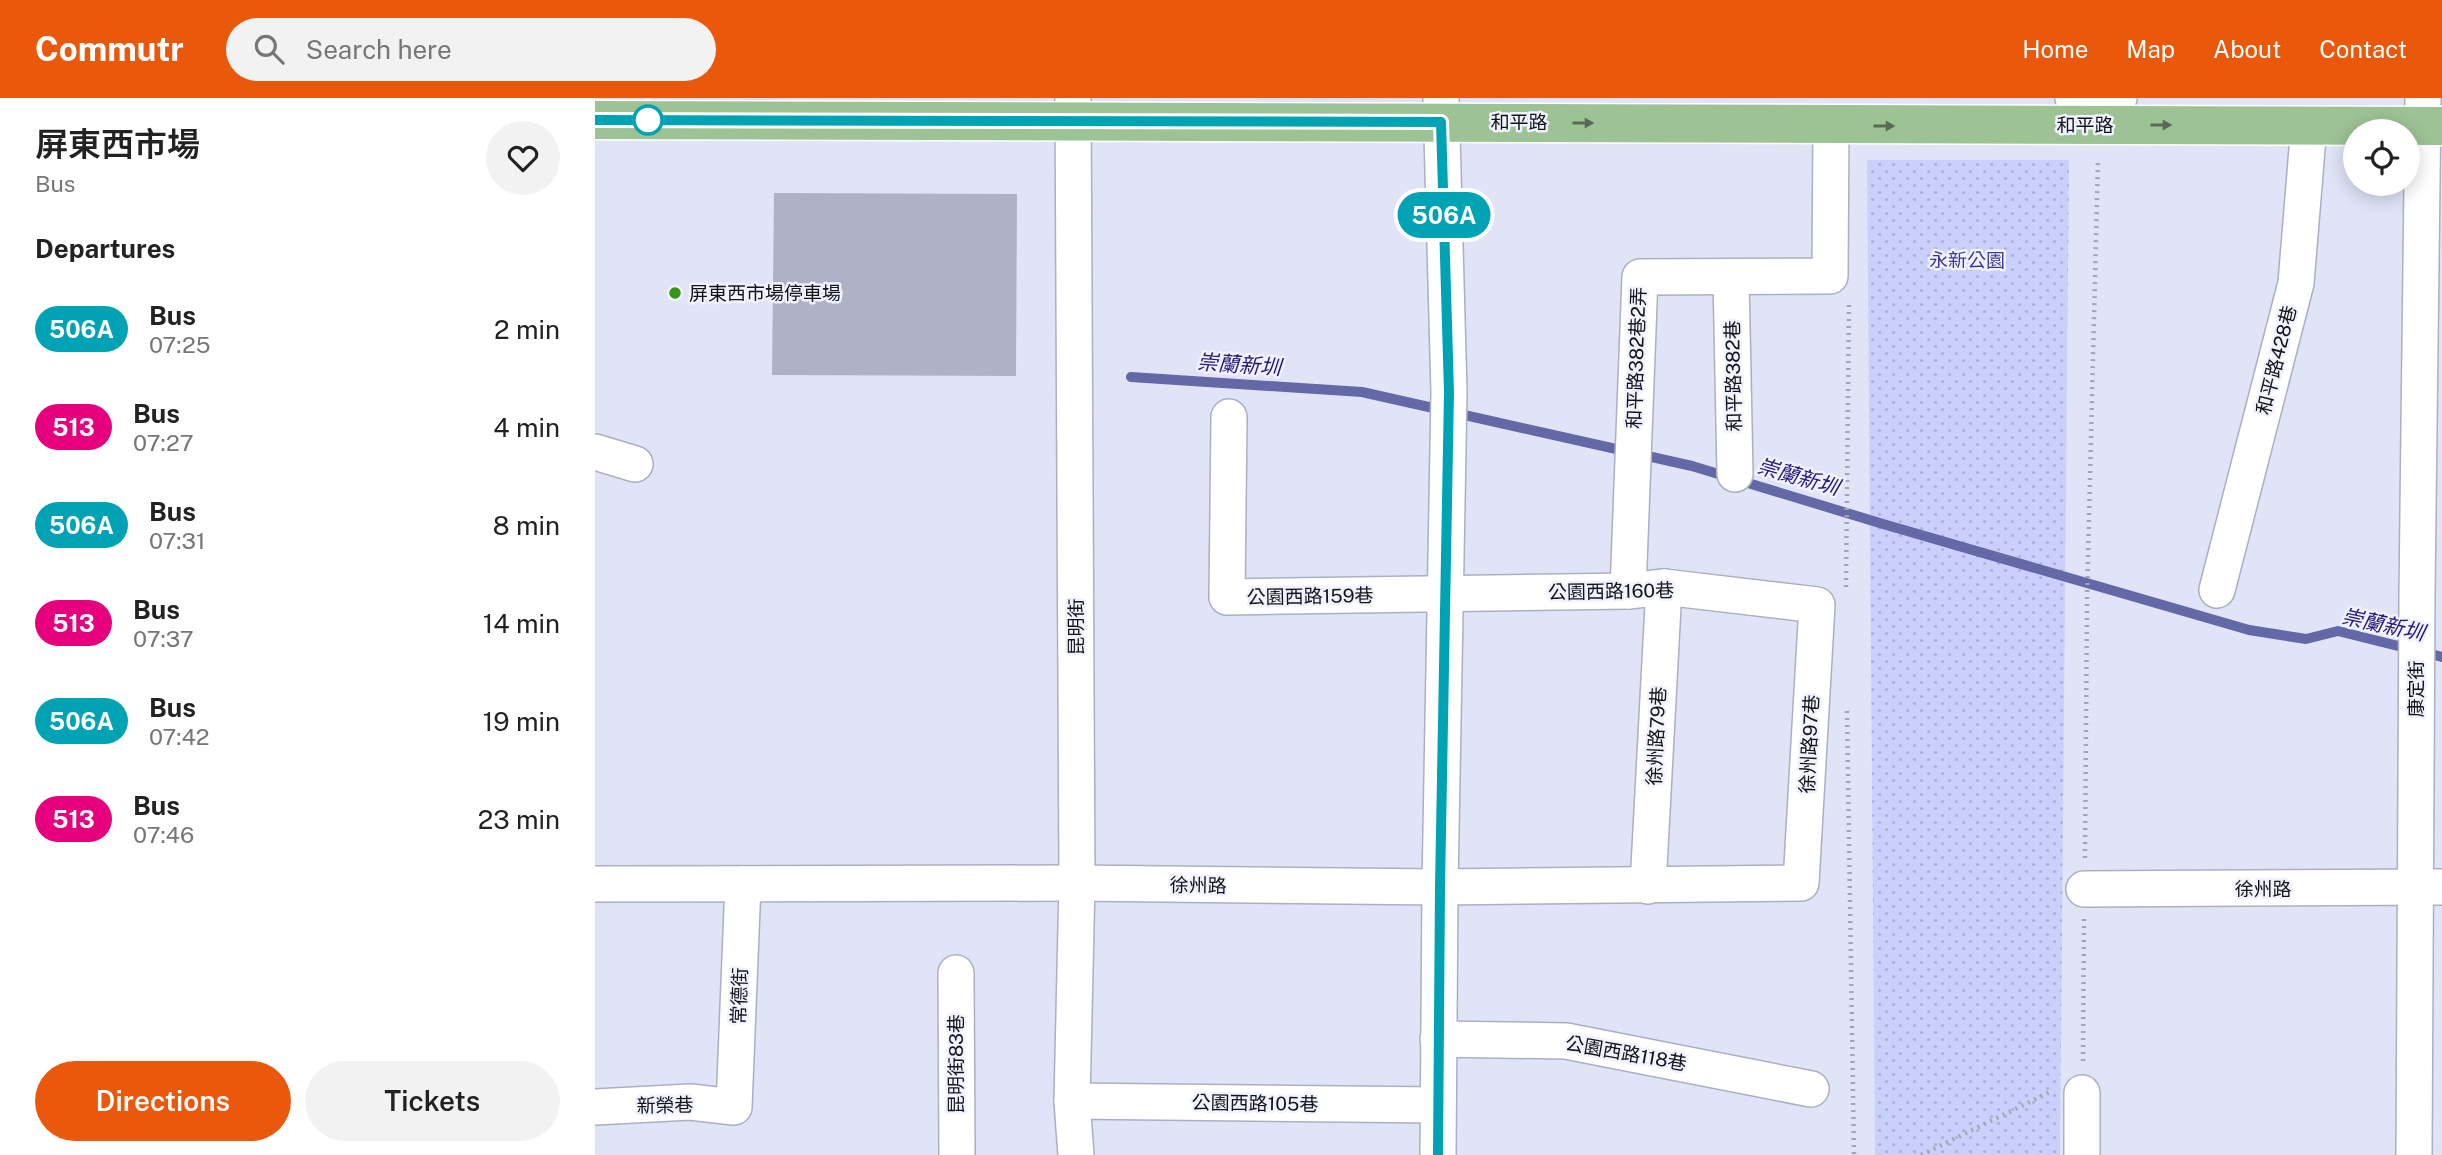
<!DOCTYPE html>
<meta charset="utf-8">
<style>
body{margin:0;font-family:"Public Sans","Noto Sans TC",sans-serif;background:#f2f2f2;color:#222;height:100vh;display:flex;flex-direction:column;font-size:26px;white-space:nowrap}
*{box-sizing:border-box;margin:0}
p{font-size:23px;color:#767676}
.icon{flex:none;width:38px;height:38px;fill:none;stroke:currentColor;stroke-width:2;stroke-linecap:round;stroke-linejoin:round}
.map{position:relative;flex:1;overflow:hidden}
.panel{display:flex;flex-direction:column;background:#fff;width:595px}
.panel>*{flex:none}
.badge{padding:0 14px;border-radius:23px;font-size:24px;line-height:46px}
.fabs{position:absolute;left:1748px;top:21px;display:grid;gap:14px}
.fabs a{display:grid;place-items:center;width:77px;height:77px;border-radius:50%;background:#fff;box-shadow:0 4px 18px #0003;font-size:35px}
.map>.badge{position:absolute;translate:-50% -50%;box-shadow:0 0 0 4px #fff}
h2{padding:0 35px;font-size:26px;line-height:63px}
.round{display:grid;place-items:center;flex:none;width:74px;height:74px;border-radius:37px;background:#f2f2f2}
.overview{display:flex;align-items:center;justify-content:space-between;height:119px;padding:0 35px}
h1{font-size:33px;font-weight:600;line-height:52px}
.action{display:flex;gap:14px;margin-top:auto;padding:14px 35px}
.action a{flex:1;height:80px;border-radius:42px;background:#ea580c;color:#fff;font-size:28px;font-weight:600;line-height:80px;text-align:center}
.action a+a{background:#f2f2f2;color:#222}
ul{padding:0;list-style:none}
li{display:flex;align-items:center;gap:21px;height:98px;padding:0 35px}
li div{flex:1}
li b{display:block;font-size:26px}
li em{font-style:normal}
li .badge{min-width:77px;font-weight:700;text-align:center}
header{display:flex;align-items:center;gap:42px;box-sizing:border-box;height:98px;padding:0 35px;background:#ea580c;color:#fff}
header strong{font-size:33px}
nav{display:flex;gap:38px;margin-inline-start:auto;font-size:24px}
.search{width:490px;height:63px;background:#f2f2f2;display:flex;align-items:center;gap:18px;box-sizing:border-box;padding:0 24px;border-radius:38px;color:#767676;font-size:26px}
main{display:flex;flex:1;min-height:0}
.map>svg:first-child{display:block}
.grass{fill:url(#grass-dots)}
.lines{fill:none;stroke-linecap:round;stroke-linejoin:round}
.stream{stroke:#6368a6;stroke-width:10}
.building{fill:#afb2c4}
.minor-casing{stroke:#acafc1;stroke-width:38}
.major-casing{stroke:#fff;stroke-width:41}
.path{stroke:#a2a5b4;stroke-width:4.5;stroke-dasharray:2 5;stroke-linecap:butt}
.minor{stroke:#fff;stroke-width:35}
.major{stroke:#9dc294;stroke-width:38}
.oneway{fill:#586a57}
.line-casing{stroke:#fff;stroke-width:16}
.line{stroke:#00a3b4;stroke-width:10}
.stop-dot{fill:#fff;stroke:#00a3b4;stroke-width:3.5}
.poi-dot{fill:#359515;stroke:#f0f2fd;stroke-width:2.5}
.labels{text-anchor:middle;stroke-width:5;stroke-linejoin:round;paint-order:stroke}
.street-label{font-size:19px;fill:#12131a;stroke:#f0f2fd}
.park-label{font-size:19px;fill:#3c389b;stroke:#f0f2fd}
.poi-label{font-size:19px;fill:#12131a;stroke:#f0f2fd;text-anchor:start}
.water-label{font-size:21px;font-style:italic;fill:#26177a;stroke:#f0f2fd}
</style>
<header>
<strong>Commutr</strong>
<div class="search"><svg class="icon" aria-label="search" viewBox="0 0 24 24"><circle cx="10" cy="10" r="6"/><path d="M15 15l6 6"/></svg>Search here</div>
<nav><a>Home</a><a>Map</a><a>About</a><a>Contact</a></nav>
</header>
<main>
<section class="panel">
<div class="overview"><div><h1>屏東西市場</h1><p>Bus</p></div><a class="round"><svg class="icon" aria-label="heart" viewBox="0 0 24 24"><path d="M12 20l-8-8c-3-5 5-10 8-4 3-6 11-1 8 4z"/></svg></a></div>
<h2>Departures</h2>
<ul>
<li><span class="badge" style="background:#00a3b4;color:#fff">506A</span><div><b>Bus</b><p>07:25</p></div><em>2 min</em></li>
<li><span class="badge" style="background:#e6007e;color:#fff">513</span><div><b>Bus</b><p>07:27</p></div><em>4 min</em></li>
<li><span class="badge" style="background:#00a3b4;color:#fff">506A</span><div><b>Bus</b><p>07:31</p></div><em>8 min</em></li>
<li><span class="badge" style="background:#e6007e;color:#fff">513</span><div><b>Bus</b><p>07:37</p></div><em>14 min</em></li>
<li><span class="badge" style="background:#00a3b4;color:#fff">506A</span><div><b>Bus</b><p>07:42</p></div><em>19 min</em></li>
<li><span class="badge" style="background:#e6007e;color:#fff">513</span><div><b>Bus</b><p>07:46</p></div><em>23 min</em></li>
</ul>
<div class="action"><a>Directions</a><a>Tickets</a></div>
</section>
<div class="map">
<svg width="1847" height="1057" viewBox="0 0 1847 1057">
<defs>
<pattern id="grass-dots" width="8" height="8" patternUnits="userSpaceOnUse" patternTransform="scale(1.75)"><rect width="8" height="8" fill="#cad0fb"/><path d="M2 2h.1M6 6h.1" fill="none" stroke="#acb2d7" stroke-width="1.8" stroke-linecap="round"/></pattern>
</defs>
<rect width="100%" height="100%" fill="#e1e4f7"/>
<path class="grass" d="M1272,62H1474L1465,1057H1280Z"/>
<g class="lines">
<path class="stream" d="M536,279L767,294L1097,368L1288,426L1654,532L1711,541L1743,533L1847,559"/>
</g>
<path class="building" d="M179,95L422,96L421,278L177,277Z"/>
<g class="lines">
<defs>
<g id="minor">
<path d="M478,0L482,785L477,1003L481,1057"/>
<path d="M1478,0L1503,28L1524,0"/>
<path d="M1136,179L1140,376"/>
<path d="M0,354L40,366"/>
<path d="M1622,492L1701,185L1714,27"/>
<path d="M1033,493L1045,179L1235,178L1236,28"/>
<path d="M0,786L482,785L845,789L1206,785L1222,507L1069,489L1033,493L632,499L634,319"/>
<path d="M1053,788L1069,489"/>
<path d="M1489,791L1847,789"/>
<path d="M361,875L362,1057"/>
<path d="M843,941L971,943L1216,991"/>
<path d="M477,1003L842,1007"/>
<path d="M0,1009L95,1004L139,1009L148,786"/>
<path d="M843,1057L845,789L854,294L846,0"/>
<path d="M1487,1057V995"/>
<path d="M1819,1057L1822,496L1828,0"/>
</g>
<path id="major" d="M0,22L1847,28"/>
</defs>
<use href="#minor" class="minor-casing"/>
<use href="#major" class="major-casing"/>
<g class="path">
<path d="M1251,489L1254,204"/>
<path d="M1252,613L1259,1057"/>
<path d="M1490,760L1492,500L1503,62"/>
<path d="M1488,963L1489,821"/>
<path d="M1326,1057L1455,994"/>
</g>
<use href="#minor" class="minor"/>
<use href="#major" class="major"/>
</g>
<defs><path id="oneway-solid" d="M-6-.8H1V-3.2L6.5 0L1 3.2V.8H-6Z" transform="scale(1.75)"/></defs>
<g class="oneway">
<use href="#oneway-solid" transform="translate(988 25)"/>
<use href="#oneway-solid" transform="translate(1566 27)"/>
<use href="#oneway-solid" transform="translate(1289 28)"/>
</g>
<g class="lines">
<defs>
<path id="line" d="M0,22L846,24L854,294L845,789L843,1057"/>
</defs>
<use href="#line" class="line-casing"/>
<use href="#line" class="line"/>
</g>
<circle class="stop-dot" cx="53" cy="22" r="14"/>
<circle class="poi-dot" cx="80" cy="195" r="7"/>
<g class="labels">
<g class="street-label">
<text x="924" y="31">和平路</text>
<text x="1490" y="34">和平路</text>
<text transform="translate(1041 260) rotate(-88)" y="7">和平路382巷2弄</text>
<text transform="translate(1681 262) rotate(-76)" y="7">和平路428巷</text>
<text transform="translate(1138 278) rotate(-91)" y="7">和平路382巷</text>
<text transform="translate(1016 493) rotate(-1)" y="7">公園西路160巷</text>
<text transform="translate(715 498) rotate(-1)" y="7">公園西路159巷</text>
<text transform="translate(481 529) rotate(-90)" y="7">昆明街</text>
<text transform="translate(1821 591) rotate(-90)" y="7">康定街</text>
<text transform="translate(1061 638) rotate(-87)" y="7">徐州路79巷</text>
<text transform="translate(1214 646) rotate(-87)" y="7">徐州路97巷</text>
<text transform="translate(603 787) rotate(1)" y="7">徐州路</text>
<text x="1668" y="798">徐州路</text>
<text transform="translate(144 898) rotate(-88)" y="7">常德街</text>
<text transform="translate(1031 955) rotate(10)" y="7">公園西路118巷</text>
<text transform="translate(361 966) rotate(-90)" y="7">昆明街83巷</text>
<text transform="translate(660 1005) rotate(1)" y="7">公園西路105巷</text>
<text transform="translate(70 1007) rotate(-1)" y="7">新榮巷</text>
</g>
<g class="park-label">
<text x="1372" y="169">永新公園</text>
</g>
<g class="poi-label">
<text x="94" y="202">屏東西市場停車場</text>
</g>
<g class="water-label">
<text transform="translate(644 267) rotate(4)" y="7">崇蘭新圳</text>
<text transform="translate(1203 379) rotate(16)" y="7">崇蘭新圳</text>
<text transform="translate(1788 527) rotate(12)" y="7">崇蘭新圳</text>
</g>
</g>
</svg>
<div class="fabs">
<a><svg class="icon" aria-label="locate" viewBox="0 0 24 24"><circle cx="12" cy="12" r="6"/><path d="M12 2v4M12 18v4M2 12h4M18 12h4"/></svg></a>
</div>
<b class="badge" style="left:849px;top:117px;background:#00a3b4;color:#fff">506A</b>
</div>
</main>
